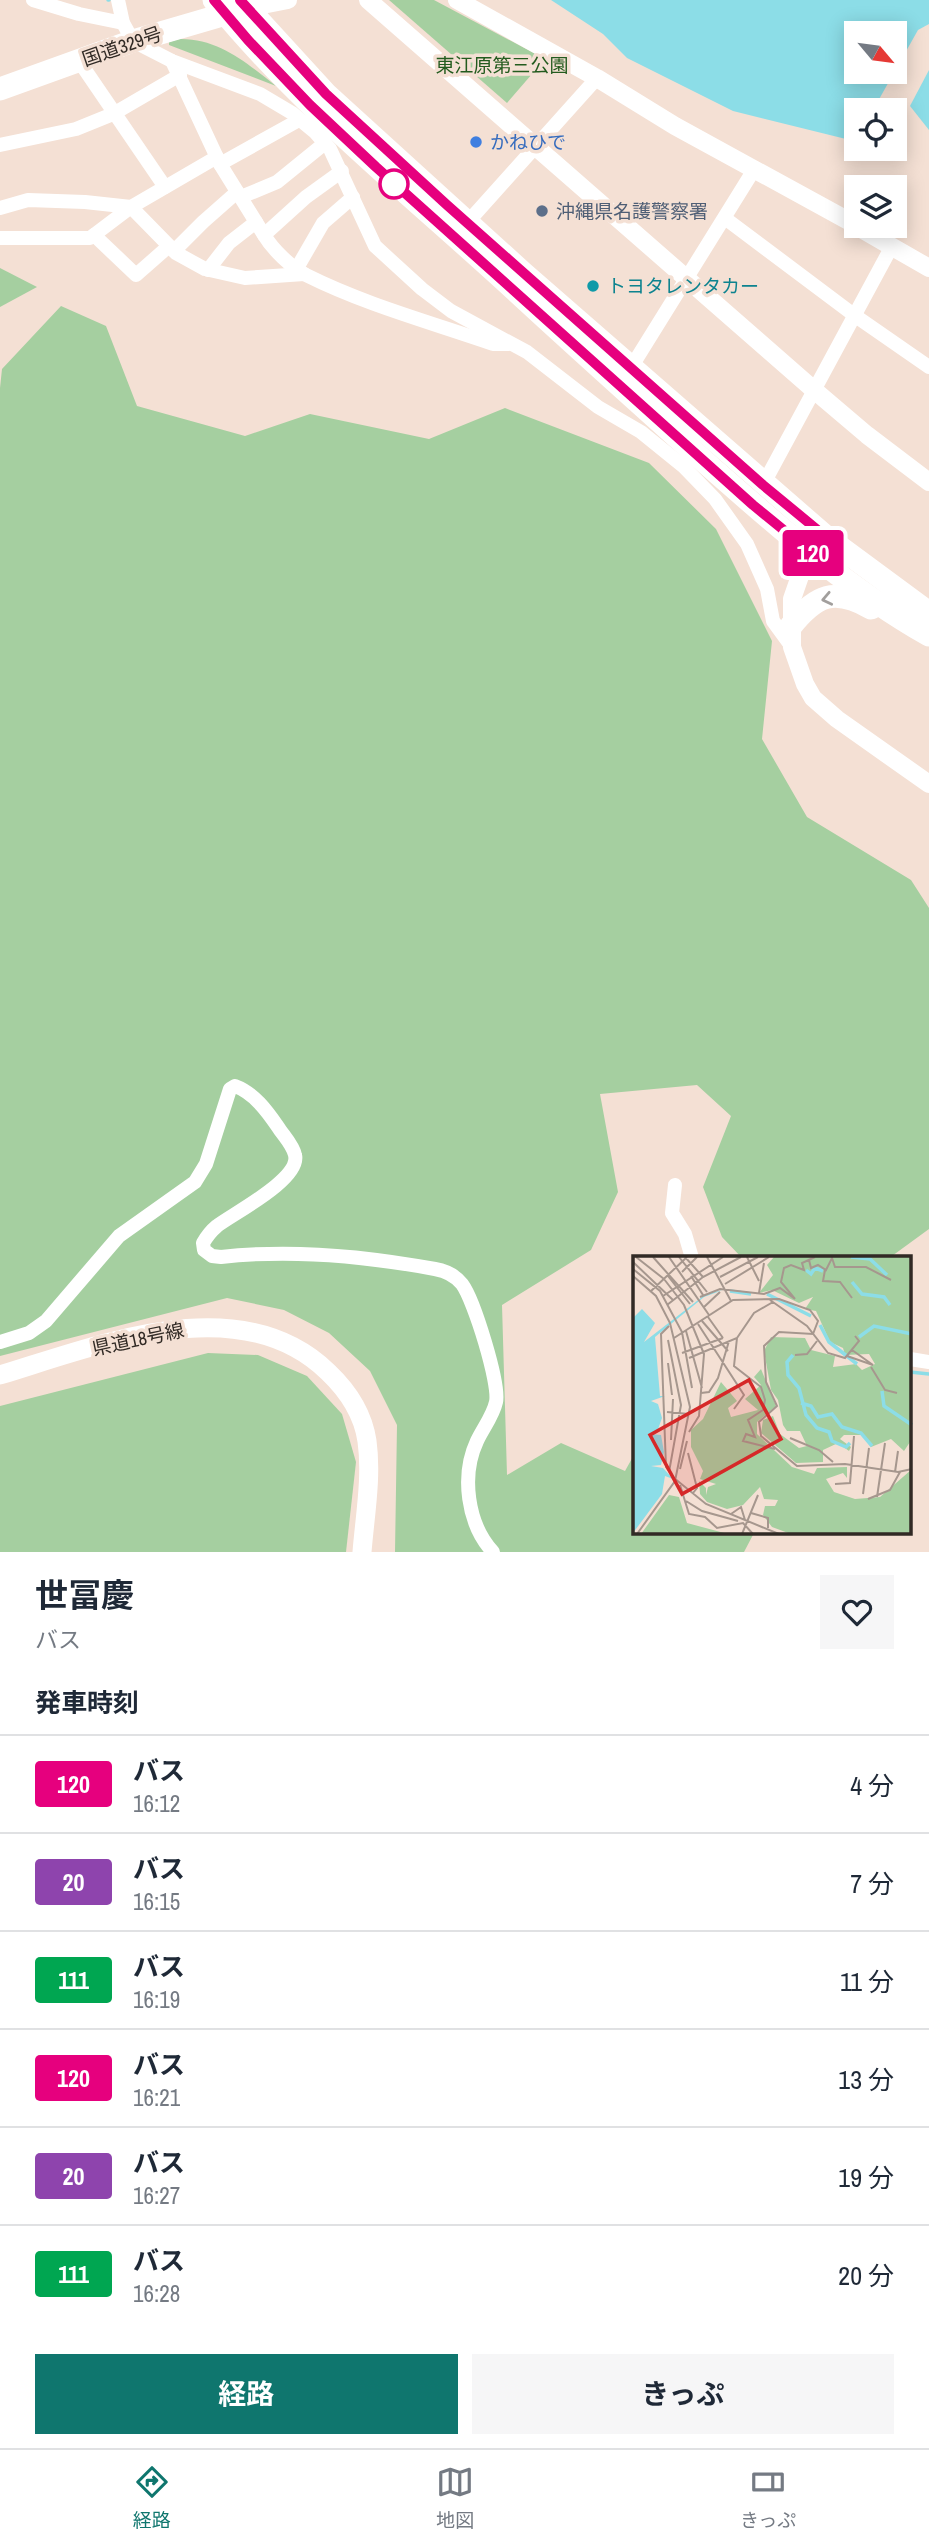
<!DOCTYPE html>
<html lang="ja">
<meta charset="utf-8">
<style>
body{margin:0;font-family:"Archivo Narrow","Noto Sans JP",sans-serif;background:#f6f6f7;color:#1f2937;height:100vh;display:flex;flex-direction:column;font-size:26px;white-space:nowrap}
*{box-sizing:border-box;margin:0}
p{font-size:23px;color:#747a83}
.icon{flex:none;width:38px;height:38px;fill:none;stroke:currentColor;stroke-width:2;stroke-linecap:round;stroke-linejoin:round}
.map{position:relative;height:1552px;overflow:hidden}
.details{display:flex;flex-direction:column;background:#fff;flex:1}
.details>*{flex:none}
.badge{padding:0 14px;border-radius:5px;font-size:24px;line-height:46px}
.needle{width:46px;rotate:119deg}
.controls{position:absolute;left:844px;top:21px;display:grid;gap:14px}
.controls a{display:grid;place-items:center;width:63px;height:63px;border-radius:0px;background:#fff;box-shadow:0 4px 18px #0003;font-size:35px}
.map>.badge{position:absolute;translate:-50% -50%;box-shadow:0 0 0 4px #fff}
h2{padding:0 35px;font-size:26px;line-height:63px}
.round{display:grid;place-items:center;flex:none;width:74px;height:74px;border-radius:0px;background:#f6f6f7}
.headline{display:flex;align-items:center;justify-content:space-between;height:119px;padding:0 35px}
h1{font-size:33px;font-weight:700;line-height:52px}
.cta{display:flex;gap:14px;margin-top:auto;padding:14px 35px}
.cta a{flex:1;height:80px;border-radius:0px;background:#0f766e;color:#fff;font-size:28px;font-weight:700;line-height:80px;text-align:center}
.cta a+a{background:#f6f6f7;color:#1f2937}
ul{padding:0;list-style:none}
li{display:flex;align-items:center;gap:21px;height:98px;padding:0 35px;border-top:2px solid #e0e1e3}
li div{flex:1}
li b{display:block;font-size:26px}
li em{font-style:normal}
li .badge{min-width:77px;font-weight:700;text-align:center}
.tab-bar{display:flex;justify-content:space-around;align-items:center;height:98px;border-top:2px solid #e0e1e3;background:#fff;font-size:19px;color:#747a83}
.tab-bar a{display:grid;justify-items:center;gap:4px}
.tab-bar .current{color:#0f766e}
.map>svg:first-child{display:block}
.green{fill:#a5cfa0}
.water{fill:#8cdde7;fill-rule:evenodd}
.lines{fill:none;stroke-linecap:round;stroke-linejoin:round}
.stream{stroke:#8cdde7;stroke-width:3.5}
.minor{stroke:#fff;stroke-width:14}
.tertiary{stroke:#fff;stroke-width:18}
.secondary{stroke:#fff;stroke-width:19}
.trunk{stroke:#fff;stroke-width:23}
.oneway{stroke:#a29f9d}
.line-casing{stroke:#fff;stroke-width:16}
.line{stroke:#e6007e;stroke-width:10}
.shop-dot{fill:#3f7fe0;stroke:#f4e0d4;stroke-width:2.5}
.stop-dot{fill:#fff;stroke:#e6007e;stroke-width:3.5}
.service-dot{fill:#5c6f8a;stroke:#f4e0d4;stroke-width:2.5}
.culture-dot{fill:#0f9aa8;stroke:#f4e0d4;stroke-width:2.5}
.labels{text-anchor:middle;stroke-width:7;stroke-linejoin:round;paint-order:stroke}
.street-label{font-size:19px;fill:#312a25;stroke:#f4e0d4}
.park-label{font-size:19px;fill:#235b1e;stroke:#f4e0d4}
.shop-label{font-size:19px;fill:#366cbe;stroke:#f4e0d4;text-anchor:start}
.service-label{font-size:19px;fill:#4e5e75;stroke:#f4e0d4;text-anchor:start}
.culture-label{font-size:19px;fill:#0d838f;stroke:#f4e0d4;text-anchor:start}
.inset-river{fill:none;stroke:#8cdde7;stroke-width:3.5}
.inset-road{fill:none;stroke:#a6978e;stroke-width:2}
.view{fill:#d62828;fill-opacity:0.15;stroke:#d62828;stroke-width:3.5}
.inset-edge{fill:none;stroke:#312a25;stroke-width:3.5}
</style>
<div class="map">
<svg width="929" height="1552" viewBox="0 0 929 1552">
<rect width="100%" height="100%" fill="#f4e0d4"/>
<g class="green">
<path d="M389,0H434L545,59L507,103Z"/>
<path d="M179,39C218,38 247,63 276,86L169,45V42Z"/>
<path d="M0,268L37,287L0,307Z"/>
<path d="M61,306L106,326L137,406L245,436L310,414L429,439L505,408L649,463L716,529L772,641L762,739L807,817L911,880L929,908V1229L892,1256L884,1258H742L722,1237L703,1187L731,1116L697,1085L600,1094L618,1192L591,1250L502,1305L507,1475L561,1443L625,1471L635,1453V1533H754L744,1552H395L397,1425L370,1371L329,1333L284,1310L227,1298L0,1356V388L2,369Z"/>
<path d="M208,1353L258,1355L307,1376L342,1414L356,1462L346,1552H0V1406Z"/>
</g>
<g class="water">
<path d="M551,0H929V24L918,30L873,110H856V133L850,140L733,111L627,58L603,34ZM856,33H894V72H856Z"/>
<path d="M929,70V130L910,106Z"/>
</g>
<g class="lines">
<g class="stream">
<path d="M108,0H109"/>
<path d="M910,1372L929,1374"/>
</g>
<g class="minor">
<path d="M33,0L79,14L123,23"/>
<path d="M118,0L123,23L133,41L172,61L260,94L292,113L315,132L330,149L375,246L422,289L451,311L527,352L598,407L641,432L683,466L715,499L747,544L767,589L773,621L792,647"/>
<path d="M79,61L165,187"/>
<path d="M172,61L220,164L264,235C273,250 291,267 306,275C366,305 430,322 493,344H508"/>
<path d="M0,145L76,129L113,114L180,75"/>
<path d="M220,164L299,120"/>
<path d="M241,197L277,182L325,143"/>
<path d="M0,208L28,200L85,202L131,207L176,253L205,269L245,278L304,274"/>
<path d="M726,219L854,315L929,367"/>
<path d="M467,223L597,78"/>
<path d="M94,235L136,275L169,246"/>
<path d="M264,235L306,197L342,171"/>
<path d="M0,238H90L131,207L217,157"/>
<path d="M174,251L203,222L237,192"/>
<path d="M297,268L323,223L353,197"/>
<path d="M208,270L229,243L256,222"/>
<path d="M632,366L755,168"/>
<path d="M763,485L892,246"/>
<path d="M675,1185L672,1213L685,1234L692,1258"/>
<path d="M0,1342L29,1333L46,1321L119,1236L195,1182L206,1164L230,1089L235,1086C254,1093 267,1111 278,1127C283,1135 293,1145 295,1155C301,1179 234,1213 217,1226C211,1231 207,1236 203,1243L204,1250L212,1256L221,1257C291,1249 365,1256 435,1269C446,1271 455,1275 462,1284C474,1300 500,1384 496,1402C493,1416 483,1428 477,1441C461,1475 467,1524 493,1552"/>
<path d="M910,1359L929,1362"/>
</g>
<g class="tertiary">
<path d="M368,0L814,390L867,435L929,482"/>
<path d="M457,0L597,78L675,126L856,225"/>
<path d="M246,8L288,0"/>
<path d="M856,226L929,268"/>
<path d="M819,545L800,576L792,599V647L805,684L813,698L837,719L929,784"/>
</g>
<path class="secondary" d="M0,1375C99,1345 241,1287 328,1372C347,1390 363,1414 367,1441C372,1477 365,1515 362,1552"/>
<g class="trunk">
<path d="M214,0C303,109 412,195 515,290C581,351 648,411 715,471C782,530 851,591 929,635"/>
<path d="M240,0L326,94L523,273L826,537L929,613"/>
<path d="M0,89L133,41L236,11"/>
<path d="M791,626C816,595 834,587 871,608"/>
</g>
</g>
<defs><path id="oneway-chevron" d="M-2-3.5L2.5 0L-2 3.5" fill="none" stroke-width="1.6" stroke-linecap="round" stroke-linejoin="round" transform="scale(1.75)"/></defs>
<use class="oneway" href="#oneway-chevron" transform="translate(827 599) rotate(168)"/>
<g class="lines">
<defs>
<path id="line" d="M214,0L248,40L310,105L376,167L753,505L813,554L826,537L763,485L447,205L326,94L240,0"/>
</defs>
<use href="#line" class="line-casing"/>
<use href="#line" class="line"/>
</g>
<circle class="shop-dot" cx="476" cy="142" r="7"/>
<circle class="stop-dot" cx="394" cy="184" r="14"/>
<circle class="service-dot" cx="542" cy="211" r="7"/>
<circle class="culture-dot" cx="593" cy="286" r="7"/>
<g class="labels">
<g class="street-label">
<text transform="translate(122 46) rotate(-19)" y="7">国道329号</text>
<text transform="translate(138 1339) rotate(-12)" y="7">県道18号線</text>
</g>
<g class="park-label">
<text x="502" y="72">東江原第三公園</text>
</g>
<g class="shop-label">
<text x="490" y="149">かねひで</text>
</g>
<g class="service-label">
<text x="556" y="218">沖縄県名護警察署</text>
</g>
<g class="culture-label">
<text x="607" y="293">トヨタレンタカー</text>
</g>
</g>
<g transform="translate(633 1256)">
<rect width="278" height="278" fill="#f4e0d4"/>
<path d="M141,1H278L279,183L271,195L258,183L238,191L229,179H211L207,183L218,191L216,195L205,187L190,194V206L163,207L128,177L130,164L140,160L147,178L166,192L174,190L167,175H154L150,169L145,144L138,134L131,95L138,81L172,82L178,94L202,100L200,111L223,108L229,114L242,108L236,98L212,99L210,92L197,86L183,55L172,53L180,41L166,47L139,34L126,37L140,19L134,9ZM128,113L143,150L124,166V178L159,211L181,218L184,212L214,211V222L210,217L193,223L201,236L222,243L247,241L278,214V278H158L139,271L130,259L132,250H142L145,244L131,243L127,231L110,249L94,253L74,246L67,238L66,225L73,232V239L75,231L83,228L67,223L70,215L58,191V174L70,163L88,126L104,145L95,152L98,161L125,154L112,143L128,129L121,121ZM36,239L46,241L54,267L95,278H8Z" fill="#a5cfa0"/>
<path d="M90,34L71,41L22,81L27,140H32L18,145L25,148L29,162L24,176L18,178L28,179L31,196L28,209L18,210L30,212L40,223L32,220L29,238L0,277V62L9,53L22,67L11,86L73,38Z" fill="#8cdde7"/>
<path class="inset-river" d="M218,1L237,3L254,19M173,14L178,18L182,12L190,15M219,26L229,38L251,41L257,49M97,35L118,38M134,38L178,60M187,69L196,86L224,108M226,81L241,70L279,78M160,99L154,106L155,119L166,132L173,159L184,172L196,176L199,185L213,191L217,187M249,135L251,150L279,169M168,147L178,150L185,161L199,158L209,171L228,177L239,190"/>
<path class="inset-road" d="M3,1L31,23M20,1L60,46M36,1L76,59M46,1L74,36M52,1L70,21M74,1L98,45M114,1L126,25M176,4L178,12L185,9L193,14L199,2L202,11H233L258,24M0,6L40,44M0,13L27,35L49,76L59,132M192,14L190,25L207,26L219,42M49,16L64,1M0,20L23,40L37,67L57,151L42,225L4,278M35,20L57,48M58,20L70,39M87,21L125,1M31,23L51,49L71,98L66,160L56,176M92,28L136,1M17,36L54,1M126,37L131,7M30,40L90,1M67,41L87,33L131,38L147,32L162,43M162,43L148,26L151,12L158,9L171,14L169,7L182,1M137,44L174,70L195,97L212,102L226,85L222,80M34,49L70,21L108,1M71,51L87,36M75,61L90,82M69,65L95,95M65,68L111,139L101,153M36,70L28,78L33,211L41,222M53,75L69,132M41,82L100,44L146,43L177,54L185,65L180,78L146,76L131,90L133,126L144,150L126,166L128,180L164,210L212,208L265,216L279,213M104,82L101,110L128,131L132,144L130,154L115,164L122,181L113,178L110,185L142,193M35,84L48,149L36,216M49,97L90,82M162,99L174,98L184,85M214,100L240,109L219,94M56,102L104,82L121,57L140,46M35,107L39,139M238,111L252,134L264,137M68,137L76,136L85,122L96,85M34,156L56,158M157,182L186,194L200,206M38,184L40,143M55,197L64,232L60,237M47,213L54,185M262,216L265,195M41,222L73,248L146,278M202,228L217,227L221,180M47,229L56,258L72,261L84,272L110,267L120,278M230,238L236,192M244,241L252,187M235,243L257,234L267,216M53,245L69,255L105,265M118,257L135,262V272M98,258L108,251L112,264M109,278L125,239"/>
<path class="view" d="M116,124L148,183L49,238L17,179Z"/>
<rect width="278" height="278" class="inset-edge"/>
</g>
</svg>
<div class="controls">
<a><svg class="needle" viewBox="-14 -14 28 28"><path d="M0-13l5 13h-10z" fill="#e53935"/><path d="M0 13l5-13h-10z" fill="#747a83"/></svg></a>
<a><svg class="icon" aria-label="locate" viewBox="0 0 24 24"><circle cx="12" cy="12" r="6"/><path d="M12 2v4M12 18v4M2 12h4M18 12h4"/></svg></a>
<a><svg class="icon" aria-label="layers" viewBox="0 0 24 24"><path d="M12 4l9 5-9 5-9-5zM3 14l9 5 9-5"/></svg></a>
</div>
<b class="badge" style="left:813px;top:553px;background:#e6007e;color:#fff">120</b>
</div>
<section class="details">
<div class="headline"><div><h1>世冨慶</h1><p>バス</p></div><a class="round"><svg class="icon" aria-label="heart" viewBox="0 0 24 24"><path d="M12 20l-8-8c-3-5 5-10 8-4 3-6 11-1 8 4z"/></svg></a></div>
<h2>発車時刻</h2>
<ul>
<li><span class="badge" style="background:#e6007e;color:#fff">120</span><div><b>バス</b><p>16:12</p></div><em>4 分</em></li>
<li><span class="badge" style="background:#8e44ad;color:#fff">20</span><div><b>バス</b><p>16:15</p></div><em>7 分</em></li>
<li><span class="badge" style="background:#00a651;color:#fff">111</span><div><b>バス</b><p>16:19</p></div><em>11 分</em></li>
<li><span class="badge" style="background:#e6007e;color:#fff">120</span><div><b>バス</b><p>16:21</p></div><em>13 分</em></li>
<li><span class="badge" style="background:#8e44ad;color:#fff">20</span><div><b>バス</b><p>16:27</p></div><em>19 分</em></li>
<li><span class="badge" style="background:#00a651;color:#fff">111</span><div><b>バス</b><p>16:28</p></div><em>20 分</em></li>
</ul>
<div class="cta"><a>経路</a><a>きっぷ</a></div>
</section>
<nav class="tab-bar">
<a class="current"><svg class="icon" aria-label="directions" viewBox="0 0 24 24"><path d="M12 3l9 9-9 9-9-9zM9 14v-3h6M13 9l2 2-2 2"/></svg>経路</a>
<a><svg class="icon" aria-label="map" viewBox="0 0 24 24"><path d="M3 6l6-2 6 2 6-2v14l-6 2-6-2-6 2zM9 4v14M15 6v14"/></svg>地図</a>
<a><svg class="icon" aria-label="tickets" viewBox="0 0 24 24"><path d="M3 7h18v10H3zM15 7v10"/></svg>きっぷ</a>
</nav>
